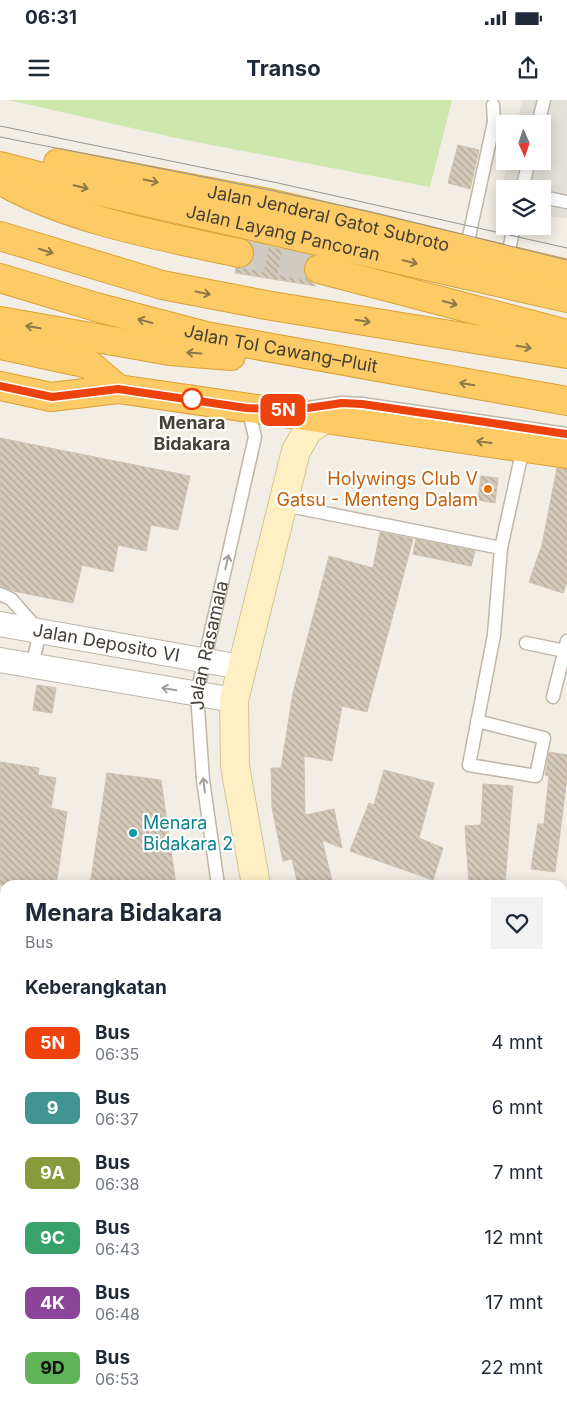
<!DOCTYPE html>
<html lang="id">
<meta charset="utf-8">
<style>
body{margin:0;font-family:Inter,sans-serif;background:#f2f2f3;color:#1f2937;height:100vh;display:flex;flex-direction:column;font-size:19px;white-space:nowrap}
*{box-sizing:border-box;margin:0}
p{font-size:16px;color:#747a83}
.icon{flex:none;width:28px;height:28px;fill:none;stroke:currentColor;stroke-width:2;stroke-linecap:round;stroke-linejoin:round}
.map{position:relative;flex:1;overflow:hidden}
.sheet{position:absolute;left:0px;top:780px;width:568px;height:531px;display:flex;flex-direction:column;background:#fff;border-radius:15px 15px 0 0;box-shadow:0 2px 12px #0003}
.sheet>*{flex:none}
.badge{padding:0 10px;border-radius:8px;font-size:18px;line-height:32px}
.needle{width:32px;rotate:177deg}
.fabs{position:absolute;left:496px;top:15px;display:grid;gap:10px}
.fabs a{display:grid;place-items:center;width:55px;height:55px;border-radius:0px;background:#fff;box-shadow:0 2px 12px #0003;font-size:25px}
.map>.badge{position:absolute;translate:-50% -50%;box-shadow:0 0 0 2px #fff}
h2{padding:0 25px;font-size:19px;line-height:45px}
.round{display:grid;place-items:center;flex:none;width:52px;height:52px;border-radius:0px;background:#f2f2f3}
.overview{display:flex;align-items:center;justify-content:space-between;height:85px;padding:0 25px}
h1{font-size:24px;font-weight:700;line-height:38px}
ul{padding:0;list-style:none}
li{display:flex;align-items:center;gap:15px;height:65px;padding:0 25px}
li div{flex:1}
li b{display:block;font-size:19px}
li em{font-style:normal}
li .badge{min-width:55px;font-weight:700;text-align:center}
.status{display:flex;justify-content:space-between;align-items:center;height:35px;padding:0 25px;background:#fff;direction:ltr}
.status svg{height:14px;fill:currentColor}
header{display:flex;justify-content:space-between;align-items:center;height:65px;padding:0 25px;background:#fff;font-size:22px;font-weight:700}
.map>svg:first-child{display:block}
.industrial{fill:#e4e0da}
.education{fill:#ece4cf}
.green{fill:#cde7ad}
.building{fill:url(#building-back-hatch);stroke:#cfc2ae}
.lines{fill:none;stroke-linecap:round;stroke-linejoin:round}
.highway-tunnel{stroke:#cfcbc2;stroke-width:28;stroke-dasharray:28 14;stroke-linecap:butt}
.lane-casing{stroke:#beb6a8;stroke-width:15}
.street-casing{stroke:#beb6a8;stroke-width:26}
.secondary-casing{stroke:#d3c395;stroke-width:30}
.highway-casing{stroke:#dca035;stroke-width:30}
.lane{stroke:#fff;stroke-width:12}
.street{stroke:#fff;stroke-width:24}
.secondary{stroke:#fef0c3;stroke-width:28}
.highway{stroke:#fdcb65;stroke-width:28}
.tram{stroke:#959595;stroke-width:1}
.oneway{stroke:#8f7748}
.oneway2{stroke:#a29f9a}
.line-casing{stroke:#fff;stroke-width:11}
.line{stroke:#ee420d;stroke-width:8}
.stop-dot{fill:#fff;stroke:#ee420d;stroke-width:2.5}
.food-dot{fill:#e8710a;stroke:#fff;stroke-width:2}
.culture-dot{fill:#0f9aa8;stroke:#fff;stroke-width:2}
.labels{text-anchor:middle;stroke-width:4.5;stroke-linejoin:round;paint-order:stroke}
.street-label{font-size:18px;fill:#453f35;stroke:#fff}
.stop-label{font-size:18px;font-weight:bold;fill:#453f35;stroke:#fff}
.food-label{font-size:18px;fill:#c56008;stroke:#fff;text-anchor:end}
.culture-label{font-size:18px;fill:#0d838f;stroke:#fff;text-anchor:start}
</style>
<div class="status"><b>06:31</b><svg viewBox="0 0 49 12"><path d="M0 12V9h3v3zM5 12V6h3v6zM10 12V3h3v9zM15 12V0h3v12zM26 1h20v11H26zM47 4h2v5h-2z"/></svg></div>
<header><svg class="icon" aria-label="menu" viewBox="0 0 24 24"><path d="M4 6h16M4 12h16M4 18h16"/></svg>Transo<svg class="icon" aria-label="share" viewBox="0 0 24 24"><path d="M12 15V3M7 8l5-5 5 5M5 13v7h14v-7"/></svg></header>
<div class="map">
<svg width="567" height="1311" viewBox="0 0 567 1311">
<defs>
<pattern id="building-back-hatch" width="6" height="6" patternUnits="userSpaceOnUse" patternTransform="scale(1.25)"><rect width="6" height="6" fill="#d4caba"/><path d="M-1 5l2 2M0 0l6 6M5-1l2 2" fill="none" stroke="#aea598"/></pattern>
</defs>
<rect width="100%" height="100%" fill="#f2eee5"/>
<path class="industrial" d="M522,0H567V118L543,116L542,89H505V107L498,104L508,61H542V24H517Z"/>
<path class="education" d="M0,1114H5V1259L0,1260Z"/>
<g class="green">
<path d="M8,0H452L430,87L176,38Z"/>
<path d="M5,1271V1306H328L329,1311H2L0,1272Z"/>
</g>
<g class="building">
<path d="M458,45L479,50L470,89L448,83Z"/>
<path d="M250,142L312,156L304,165V173L308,180L316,186L235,173L236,168H243L250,164L254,157V149Z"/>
<path d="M0,338L190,376L178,430L151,425L146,451L118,445L113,472L82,465L73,503L13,491L0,486Z"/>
<path d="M557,368L567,369V482L563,493L529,482L542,445Z"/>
<path d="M481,376L498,378L495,403L478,400Z"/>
<path d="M380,432L413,439L367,612L342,606L332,661L304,656L305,715L334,709L342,748L322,740L333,785H298L292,759L283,761L272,708L271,668H281L293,593L329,456L373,468Z"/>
<path d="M416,439L475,451L471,466L413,454Z"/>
<path d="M37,585L56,588L52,613L33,610Z"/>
<path d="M549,652L567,655V678L555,772L531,769L538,724H544L549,676L545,675Z"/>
<path d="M0,662L39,668L38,675L56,678L51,708L67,712L56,785H0Z"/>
<path d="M384,670L434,683L419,738L443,748L433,780L350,751L369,703L374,705Z"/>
<path d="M107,673L161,680L176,785H90Z"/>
<path d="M483,684L513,686L505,783L469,785L465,726L481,725Z"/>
</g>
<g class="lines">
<path class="highway-tunnel" d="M239,153L319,169"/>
<defs>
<g id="lane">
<path d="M538,24L544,0"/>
<path d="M522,89L529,61"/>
<path d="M542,97L567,102"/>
<path d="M466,150L494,22L493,5"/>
<path d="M507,160L514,126"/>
<path d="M307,308L342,303L362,304L567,334"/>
<path d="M284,405L501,448"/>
<path d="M0,494L11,499L40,532L32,566"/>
<path d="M526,543L565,551"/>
<path d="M553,597L567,541"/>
<path d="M477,621L544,638L536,676L469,665L494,535L501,448L523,348"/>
<path id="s1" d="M218,785L203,680L197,593L255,337L248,308"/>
</g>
<g id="street">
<path id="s2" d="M0,524L241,567"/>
<path d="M0,560L234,600"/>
<path d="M562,804H567"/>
<path d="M0,1091L5,1090"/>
<path d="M562,1268L567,1267"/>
<path d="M0,1276L5,1275"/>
<path d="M538,1306L539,1311"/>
</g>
<g id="secondary">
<path d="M256,785L235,666L234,600L296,351L308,330L323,320"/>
<path d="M339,1306L340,1311"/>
</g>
<g id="highway">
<path id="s3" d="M58,63L273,104L567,174"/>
<path id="s4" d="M0,66L81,87L567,198"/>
<path d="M0,80C69,120 161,136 239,153"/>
<path d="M0,136L162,185L266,205L567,254"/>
<path d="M319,169L567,234"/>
<path id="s5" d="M0,178L96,207L206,236L567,301"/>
<path d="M0,221L170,251L231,256"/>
<path d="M0,245L89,264L118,289"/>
<path d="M0,286L51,297L118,289L567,354"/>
</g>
</defs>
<use href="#lane" class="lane-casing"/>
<use href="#street" class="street-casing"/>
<use href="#secondary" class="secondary-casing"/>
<use href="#highway" class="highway-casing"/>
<use href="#lane" class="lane"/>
<use href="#street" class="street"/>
<use href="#secondary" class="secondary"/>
<use href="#highway" class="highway"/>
<g class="tram">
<path d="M0,26L278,83L567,148"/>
<path d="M0,37L269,90L372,112L567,160"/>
</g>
</g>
<defs><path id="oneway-shaft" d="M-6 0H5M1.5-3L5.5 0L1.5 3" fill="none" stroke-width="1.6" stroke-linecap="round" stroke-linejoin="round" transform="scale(1.25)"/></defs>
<g class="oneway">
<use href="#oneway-shaft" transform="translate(151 81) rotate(11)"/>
<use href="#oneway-shaft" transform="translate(81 87) rotate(13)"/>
<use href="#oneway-shaft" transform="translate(46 151) rotate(18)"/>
<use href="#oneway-shaft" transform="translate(410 162) rotate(13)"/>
<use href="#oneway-shaft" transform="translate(203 193) rotate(11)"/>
<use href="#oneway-shaft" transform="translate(450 203) rotate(15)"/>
<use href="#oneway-shaft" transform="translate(145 221) rotate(-165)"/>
<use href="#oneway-shaft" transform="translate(363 221) rotate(9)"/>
<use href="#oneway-shaft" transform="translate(33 227) rotate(-170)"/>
<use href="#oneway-shaft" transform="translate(524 247) rotate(9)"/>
<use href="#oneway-shaft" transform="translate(194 253) rotate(-176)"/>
<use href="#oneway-shaft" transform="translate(467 284) rotate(-170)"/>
<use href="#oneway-shaft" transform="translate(484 342) rotate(-172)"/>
</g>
<g class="oneway2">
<use href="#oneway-shaft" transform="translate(227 462) rotate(-77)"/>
<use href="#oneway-shaft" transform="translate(169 589) rotate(-171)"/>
<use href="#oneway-shaft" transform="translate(204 685) rotate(-97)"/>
</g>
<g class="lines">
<defs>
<path id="line" d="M0,286L52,297L118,289L246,308L294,310L342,303L362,304L567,334"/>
</defs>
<use href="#line" class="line-casing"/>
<use href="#line" class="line"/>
</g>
<circle class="stop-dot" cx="192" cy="299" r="10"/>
<circle class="food-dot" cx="488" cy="389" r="5"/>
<circle class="culture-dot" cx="133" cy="733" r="5"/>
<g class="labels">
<g class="street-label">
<text dy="6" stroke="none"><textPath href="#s3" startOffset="276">Jalan Jenderal Gatot Subroto</textPath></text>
<text dy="6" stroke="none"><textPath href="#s4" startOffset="291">Jalan Layang Pancoran</textPath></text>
<text dy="6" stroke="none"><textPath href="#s5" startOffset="290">Jalan Tol Cawang–Pluit</textPath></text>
<text dy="6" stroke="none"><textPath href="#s2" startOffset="108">Jalan Deposito VI</textPath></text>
<text dy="6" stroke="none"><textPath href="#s1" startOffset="242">Jalan Rasamala</textPath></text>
</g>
<g class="stop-label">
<text x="192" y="329">Menara<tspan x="192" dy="21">Bidakara</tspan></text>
</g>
<g class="food-label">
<text x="478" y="385">Holywings Club V<tspan x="478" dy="21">Gatsu - Menteng Dalam</tspan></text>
</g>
<g class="culture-label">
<text x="143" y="729">Menara<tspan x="143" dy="21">Bidakara 2</tspan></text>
</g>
</g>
</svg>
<div class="fabs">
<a><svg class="needle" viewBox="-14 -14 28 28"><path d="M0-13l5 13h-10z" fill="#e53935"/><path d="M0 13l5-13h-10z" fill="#747a83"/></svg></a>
<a><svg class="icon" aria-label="layers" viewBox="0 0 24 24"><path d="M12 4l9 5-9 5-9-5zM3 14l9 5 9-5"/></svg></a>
</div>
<b class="badge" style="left:283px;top:310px;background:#ee420d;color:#fff">5N</b>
<section class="sheet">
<div class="overview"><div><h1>Menara Bidakara</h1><p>Bus</p></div><a class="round"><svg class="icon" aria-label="heart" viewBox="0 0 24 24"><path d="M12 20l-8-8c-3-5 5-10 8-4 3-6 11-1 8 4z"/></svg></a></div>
<h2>Keberangkatan</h2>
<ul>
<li><span class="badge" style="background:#ee420d;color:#fff">5N</span><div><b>Bus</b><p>06:35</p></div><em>4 mnt</em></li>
<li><span class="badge" style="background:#409592;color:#fff">9</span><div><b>Bus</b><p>06:37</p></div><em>6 mnt</em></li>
<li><span class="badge" style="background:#879b3c;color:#fff">9A</span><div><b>Bus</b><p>06:38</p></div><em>7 mnt</em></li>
<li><span class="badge" style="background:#39a26b;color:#fff">9C</span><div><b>Bus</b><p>06:43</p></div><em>12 mnt</em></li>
<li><span class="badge" style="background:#8a4598;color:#fff">4K</span><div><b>Bus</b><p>06:48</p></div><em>17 mnt</em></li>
<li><span class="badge" style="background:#61b359;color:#111">9D</span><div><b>Bus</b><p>06:53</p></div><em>22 mnt</em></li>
</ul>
</section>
</div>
